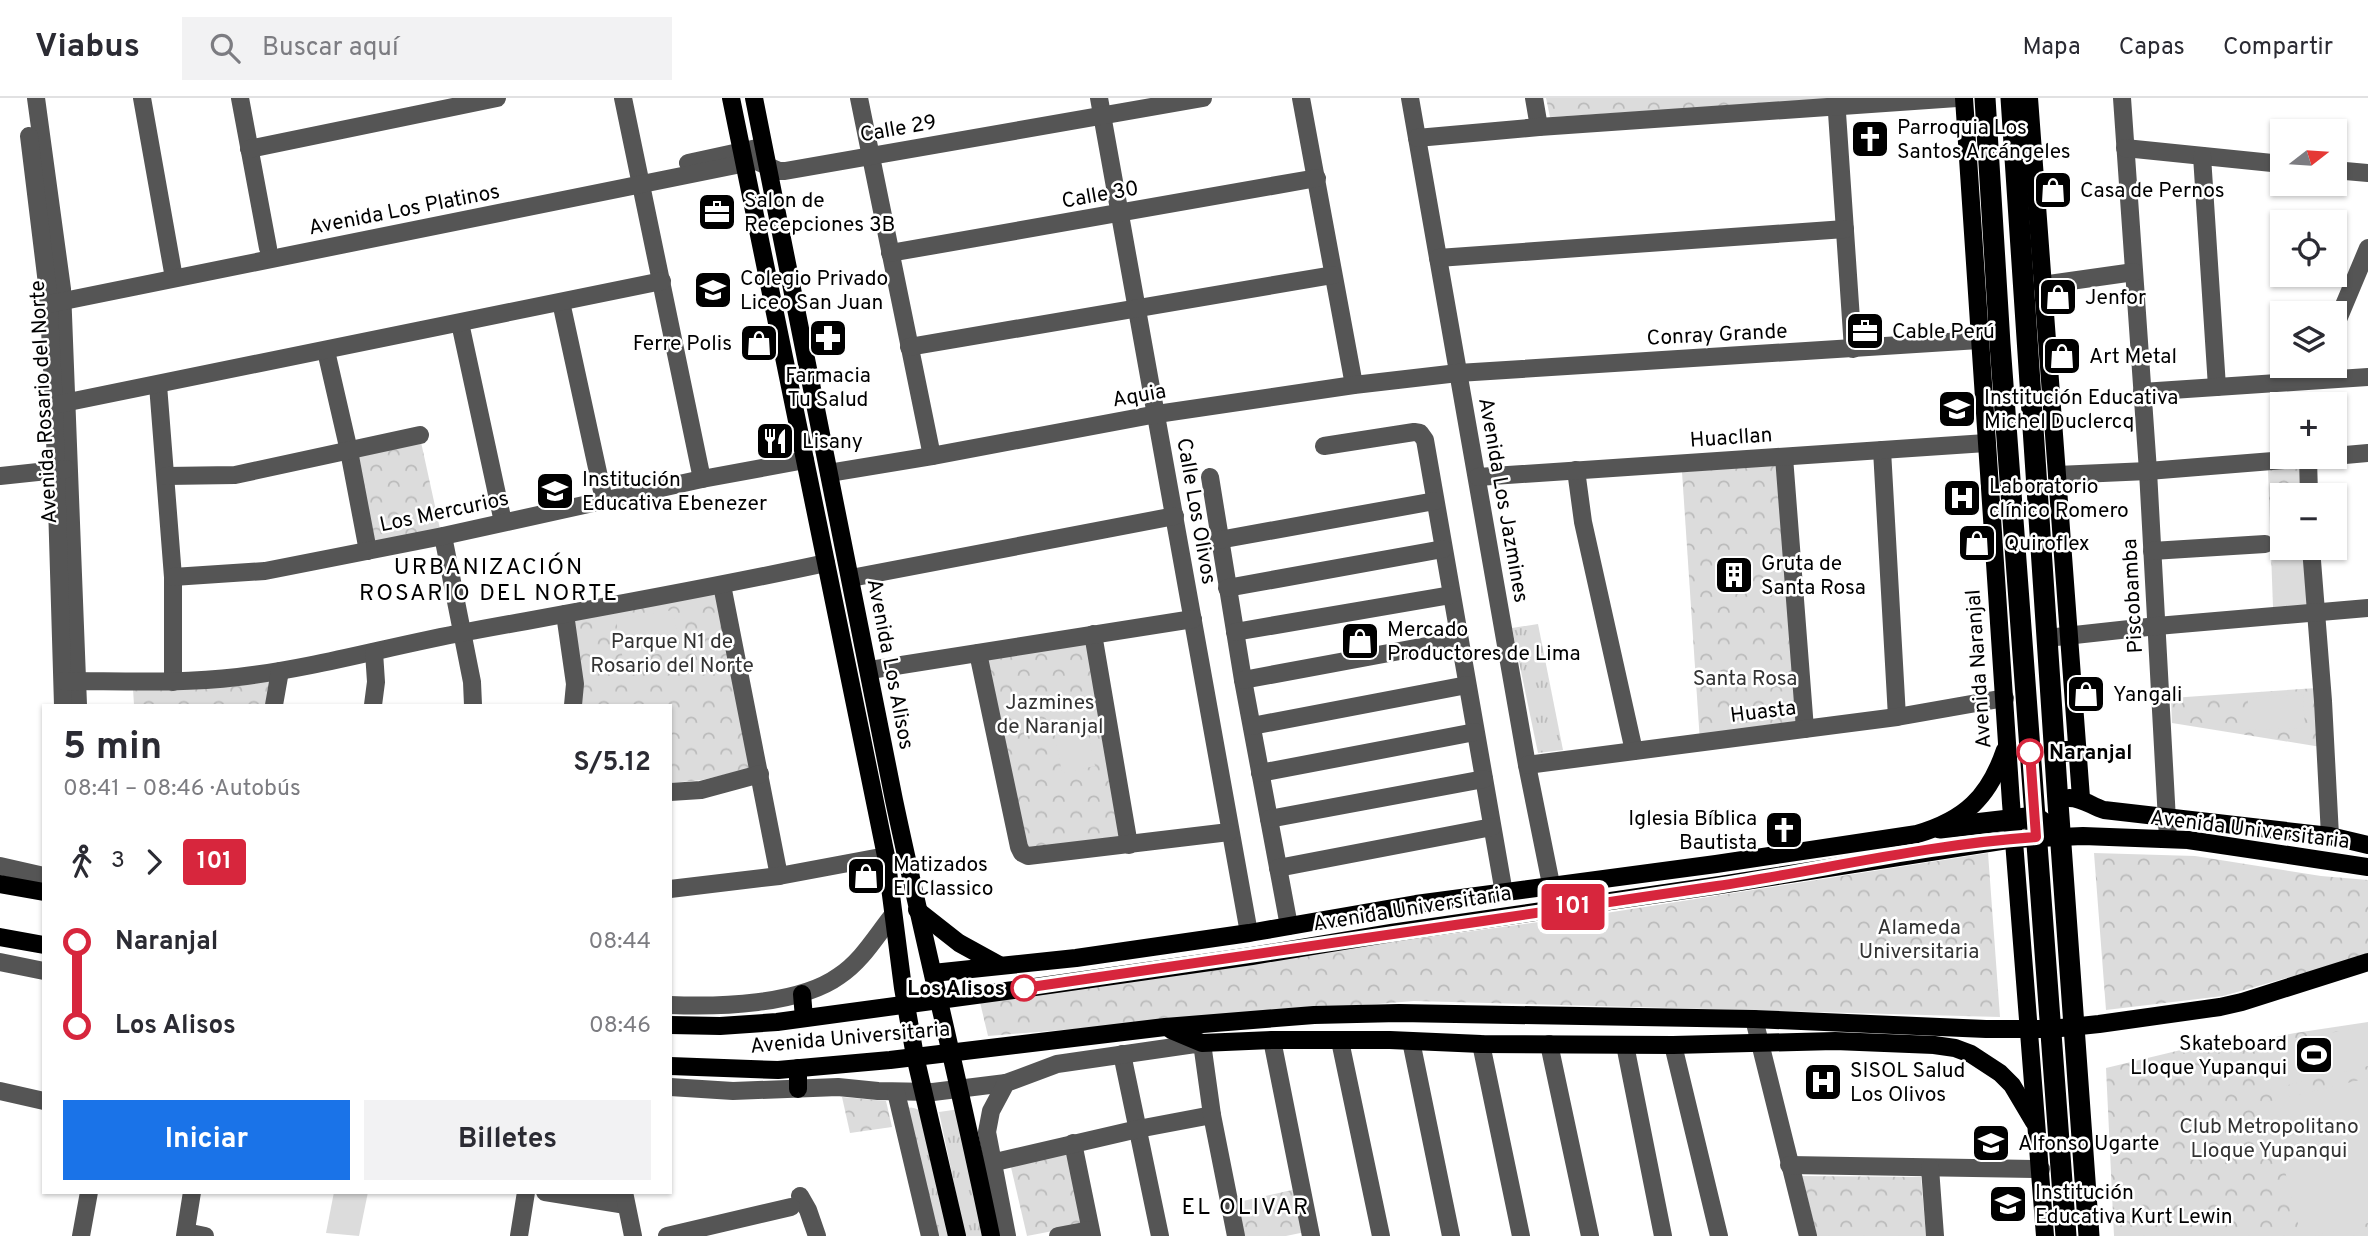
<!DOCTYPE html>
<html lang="es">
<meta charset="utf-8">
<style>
body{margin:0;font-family:Overpass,sans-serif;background:#f2f2f3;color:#2b2b33;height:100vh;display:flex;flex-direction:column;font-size:26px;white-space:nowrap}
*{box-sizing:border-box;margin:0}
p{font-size:23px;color:#7c7c81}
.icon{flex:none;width:38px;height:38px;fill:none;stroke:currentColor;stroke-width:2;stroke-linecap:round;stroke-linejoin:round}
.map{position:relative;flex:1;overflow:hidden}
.drawer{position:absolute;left:42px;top:606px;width:630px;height:490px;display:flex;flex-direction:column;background:#fff;border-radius:0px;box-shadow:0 2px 5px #0004}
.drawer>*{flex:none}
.badge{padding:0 14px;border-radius:5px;font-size:24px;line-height:46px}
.needle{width:46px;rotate:73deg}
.fabs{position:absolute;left:2270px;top:21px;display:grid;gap:14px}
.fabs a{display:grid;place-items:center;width:77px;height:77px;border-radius:0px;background:#fff;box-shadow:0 2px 5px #0004;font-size:35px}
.map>.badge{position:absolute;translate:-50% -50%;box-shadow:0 0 0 4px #fff}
.legs{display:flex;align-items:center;gap:10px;height:77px;padding:0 21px;font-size:23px}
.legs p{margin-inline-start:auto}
.headline{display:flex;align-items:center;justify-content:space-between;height:119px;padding:0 21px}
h1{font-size:38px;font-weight:700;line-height:52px}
.primary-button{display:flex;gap:14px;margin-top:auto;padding:14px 21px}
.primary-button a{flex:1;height:80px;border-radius:0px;background:#1a73e8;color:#fff;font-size:28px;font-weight:700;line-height:80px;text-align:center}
.primary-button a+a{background:#f2f2f3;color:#2b2b33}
ul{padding:0 21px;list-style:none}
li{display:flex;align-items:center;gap:24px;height:84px;font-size:26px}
li i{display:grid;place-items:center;width:10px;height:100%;margin:0 9px;background:currentColor}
li i::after{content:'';width:18px;height:18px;margin:-9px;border:5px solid;border-radius:50%;background:#fff}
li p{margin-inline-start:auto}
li:first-child i{background:linear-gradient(#0000 50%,currentColor 0)}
li:last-child i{background:linear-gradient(currentColor 50%,#0000 0)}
header{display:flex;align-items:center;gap:42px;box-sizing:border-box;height:98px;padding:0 35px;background:#fff;border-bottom:2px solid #e1e1e2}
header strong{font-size:33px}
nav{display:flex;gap:38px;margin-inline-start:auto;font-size:24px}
.search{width:490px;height:63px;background:#f2f2f3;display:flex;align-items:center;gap:18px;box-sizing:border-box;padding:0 24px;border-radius:0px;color:#7c7c81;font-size:26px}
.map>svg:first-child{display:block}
.grass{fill:url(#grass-tufts)}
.forest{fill:url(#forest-crowns)}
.pitch{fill:#dcdcdc}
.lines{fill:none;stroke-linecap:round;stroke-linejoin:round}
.minor{stroke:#555;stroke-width:18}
.major{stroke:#000;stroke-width:18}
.highway{stroke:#000;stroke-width:21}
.line-1-casing{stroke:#fff;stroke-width:16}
.line-1{stroke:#d7263d;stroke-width:10}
.stop-1-dot{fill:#fff;stroke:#d7263d;stroke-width:3.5}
.labels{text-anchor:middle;stroke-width:5;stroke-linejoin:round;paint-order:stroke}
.poi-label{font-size:21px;fill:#000;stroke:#fff;text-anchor:start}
.street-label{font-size:21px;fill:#000;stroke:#fff}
.park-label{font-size:21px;fill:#333;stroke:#fff}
.stop-label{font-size:21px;font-weight:bold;fill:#000;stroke:#fff;text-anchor:start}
.neighbourhood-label{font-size:23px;letter-spacing:2px;fill:#000;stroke:#fff}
</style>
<header>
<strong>Viabus</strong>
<div class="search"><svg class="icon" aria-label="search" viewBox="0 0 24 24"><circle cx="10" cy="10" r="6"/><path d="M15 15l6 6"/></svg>Buscar aquí</div>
<nav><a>Mapa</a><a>Capas</a><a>Compartir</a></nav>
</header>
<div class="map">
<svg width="2368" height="1138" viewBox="0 0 2368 1138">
<defs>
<pattern id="grass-tufts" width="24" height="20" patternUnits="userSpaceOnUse" patternTransform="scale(1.75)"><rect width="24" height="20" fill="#dcdcdc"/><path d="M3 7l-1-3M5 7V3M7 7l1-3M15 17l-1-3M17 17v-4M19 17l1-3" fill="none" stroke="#bbb"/></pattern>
<pattern id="forest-crowns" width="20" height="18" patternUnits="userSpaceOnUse" patternTransform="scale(1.75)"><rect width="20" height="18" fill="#dcdcdc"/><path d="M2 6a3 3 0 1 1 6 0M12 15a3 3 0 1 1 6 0" fill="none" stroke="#bbb"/></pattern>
</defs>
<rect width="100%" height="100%" fill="#fff"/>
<g class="grass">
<path d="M1538,526L1563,652L1538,655L1512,530Z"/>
<path d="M902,1009L914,1010L927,1015L951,1138H937Z"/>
<path d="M960,1011L986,1138H965L939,1014Z"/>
</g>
<g class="forest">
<path d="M1546,0H1829V2L1550,19Z"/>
<path d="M421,344L440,431L375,445L357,358Z"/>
<path d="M1780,365L1798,623L1700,644L1682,374Z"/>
<path d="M2312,370L2313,397H2282V450H2315L2318,507L2273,509L2268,372Z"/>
<path d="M715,494L752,670L702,682L670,685V607H576L571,521Z"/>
<path d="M1089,543L1125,744L1031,752L1023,743L987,559Z"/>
<path d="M273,582L270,607H134L133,591L227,589Z"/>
<path d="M2317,590L2321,649L2172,625L2171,600Z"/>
<path d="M1988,755L2000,919L1414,903L988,938L979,900L1606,815Z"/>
<path d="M2094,755L2195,758L2321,778L2368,782V857L2223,898L2106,912Z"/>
<path d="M2368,924V1138H2114L2106,970L2239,938L2242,946L2295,935Z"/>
<path d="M842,999L886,1003L892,1029L850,1035Z"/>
<path d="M1067,1052L1084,1127L1027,1138L1010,1065Z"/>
<path d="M1802,1078L1921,1079L1926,1138H1817Z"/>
<path d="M1301,1090L1310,1133L1286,1138H1242L1234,1105Z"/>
</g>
<g class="pitch">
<path d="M2274,450H2309L2312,505L2277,507Z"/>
<path d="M673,512L680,552L623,562L616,522Z"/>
<path d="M2303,596L2305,630L2248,632V600Z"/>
<path d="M1084,616L1095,668L1062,675L1052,622Z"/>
<path d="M2368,929V968L2267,992L2257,946Z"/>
<path d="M2368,980V1125L2314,1138H2301L2268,1004Z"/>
<path d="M334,1094H368L359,1138L326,1135Z"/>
</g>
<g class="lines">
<g class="minor">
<path d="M36,0L62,191L78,607"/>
<path d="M142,0L174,180"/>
<path d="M240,0L268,150"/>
<path d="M623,0L702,381"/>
<path d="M859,0L932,358"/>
<path d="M1099,0L1249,835"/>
<path d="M1301,0L1354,287"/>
<path d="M1410,0L1527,667L1556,811"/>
<path d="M1534,0L1539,29"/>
<path d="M1836,0L1853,251"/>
<path d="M2122,0L2148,373L2168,741"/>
<path d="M29,38L48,194L54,307L63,607"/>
<path d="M1417,40L1539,29L1957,0"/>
<path d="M2125,50L2282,66"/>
<path d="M249,51L497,0"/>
<path d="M2202,58L2217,289"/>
<path d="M688,65L757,50"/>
<path d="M2334,72L2368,75"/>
<path d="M890,155L1317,80"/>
<path d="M1438,160L1845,131"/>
<path d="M2042,187L2134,174"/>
<path d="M561,204L604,402"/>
<path d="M49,206L756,63L779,73H785L1203,0"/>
<path d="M460,225L503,424"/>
<path d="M2334,231L2368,150"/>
<path d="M909,249L1333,177"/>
<path d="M326,253L349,353L368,453"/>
<path d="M158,287L173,479V584"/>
<path d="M2142,294L2368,279"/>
<path d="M54,307L662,183"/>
<path d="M1324,348L1414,334L1420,335L1425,342L1504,795"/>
<path d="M1882,352L1897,619"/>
<path d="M2334,358L2368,355"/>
<path d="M1784,359L1805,631"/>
<path d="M2308,360L2309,397"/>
<path d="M1576,372L1583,424L1634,653"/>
<path d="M829,375L932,358L1157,316L1354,287L1458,275L1979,242"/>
<path d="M2057,377L2148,373L2322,359"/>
<path d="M0,378L66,371"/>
<path d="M166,378L235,377L420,337"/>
<path d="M1210,379L1243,582L1289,828"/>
<path d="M1478,379L1986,345"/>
<path d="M443,438L472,584L473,607"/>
<path d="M1219,442L1435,403"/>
<path d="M2311,450L2323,603L2330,738"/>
<path d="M2152,453L2265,446"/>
<path d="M173,479L265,473L443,438L702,381L805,362"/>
<path d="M851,480L1175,418"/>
<path d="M722,487L779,778"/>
<path d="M1227,490L1443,451"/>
<path d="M565,516L575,586L573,607"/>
<path d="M1235,534L1451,497"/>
<path d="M1093,536L1129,747"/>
<path d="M2047,540L2157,528L2368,510"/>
<path d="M978,555L1019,749L1022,755L1028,758L1229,734"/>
<path d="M870,572L1193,521"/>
<path d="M1243,582L1459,542"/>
<path d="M63,583C121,583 180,586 238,579C315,570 390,548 466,534C586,512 706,491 826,465"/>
<path d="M274,607L280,573"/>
<path d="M373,607L376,584L374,554"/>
<path d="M1252,628L1467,587"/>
<path d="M1527,667L1897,619L2005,600"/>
<path d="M1260,675L1475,634"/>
<path d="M670,694L701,692L760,676"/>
<path d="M1269,721L1484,681"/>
<path d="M0,768L44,778"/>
<path d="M1278,770L1492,729"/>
<path d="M670,791L779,778L886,758"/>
<path d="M0,864L44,873"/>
<path d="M670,907C718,909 799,907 839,878C862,863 876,838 893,817"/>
<path d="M1754,921L1808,1138"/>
<path d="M1272,942L1311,1138"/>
<path d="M1340,943L1381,1138"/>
<path d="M1411,943L1451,1138"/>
<path d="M1481,946L1521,1138"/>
<path d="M1549,946L1590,1138"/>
<path d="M1625,947L1663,1138"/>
<path d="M1673,947L1719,1138"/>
<path d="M1122,956L1160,1138"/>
<path d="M670,989L733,993L838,989L878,993L933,994L1006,985"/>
<path d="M0,993L44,1003"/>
<path d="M896,994L930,1138"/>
<path d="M1073,1045L1092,1138"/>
<path d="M991,1065L1138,1031L1212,1017"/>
<path d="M1789,1067L2041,1071"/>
<path d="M1930,1070L1935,1138"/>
<path d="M545,1094L626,1107"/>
<path d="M624,1094L633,1138"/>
<path d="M800,1098L808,1112L817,1138"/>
<path d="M186,1134L205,1138"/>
<path d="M81,1138L89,1094"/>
<path d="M185,1138L192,1094"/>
<path d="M519,1138L526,1094"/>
<path d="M667,1138L791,1109"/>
<path d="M1007,1138L987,1034L991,1013L1006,985L1057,966L1202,945L1212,1017L1236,1138"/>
<path d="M1058,1138L1090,1132"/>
</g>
<g class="major">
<path d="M731,0L886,758L903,890L915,958L957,1138"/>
<path d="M754,0L894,702C925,848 961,992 991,1138"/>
<path d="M1964,0L2011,705L2045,1138"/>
<path d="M2029,0L2081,700"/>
<path d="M2069,700C2083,700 2091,708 2104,712L2330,738L2368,747"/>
<path d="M0,786L44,794"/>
<path d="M917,812L959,845L999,867"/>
<path d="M0,839L44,847"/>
<path d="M933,875L1076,860L1249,835L1416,806L1716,766L1917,736C1965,722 1989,699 2005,652"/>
<path d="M802,896L804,920"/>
<path d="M670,927L720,928L777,924L1021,891L1252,858L1391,835L1720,787L2014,741L2083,738L2188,742L2368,769"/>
<path d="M1171,932L1202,945L1272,942H1390L1481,946L1673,947L1835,943L1934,947L1955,950L1971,956L2000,975L2012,987L2034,1024"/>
<path d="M670,968L778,972L890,962L1165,929L1314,917L1399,915L1754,921L1986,931H2051L2099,926L2220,909L2242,904L2368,864"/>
<path d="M798,970V991"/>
</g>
<g class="highway">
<path d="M1985,0L2000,246L2066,1138"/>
<path d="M2011,0L2058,705L2089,1138"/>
<path d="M2055,654L2077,653"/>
<path d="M1940,730L2035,719L2045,726"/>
</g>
</g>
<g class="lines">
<defs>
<path id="line-1" d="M1024,890C1255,858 1486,822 1717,788C1822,772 1931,746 2036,739L2030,654"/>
</defs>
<use href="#line-1" class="line-1-casing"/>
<use href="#line-1" class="line-1"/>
</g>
<defs>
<symbol id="church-square" viewBox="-11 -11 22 22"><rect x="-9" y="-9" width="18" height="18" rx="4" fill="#000" stroke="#fff"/><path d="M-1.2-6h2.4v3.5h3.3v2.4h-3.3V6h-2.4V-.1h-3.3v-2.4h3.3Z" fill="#fff"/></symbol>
<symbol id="shop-square" viewBox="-11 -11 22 22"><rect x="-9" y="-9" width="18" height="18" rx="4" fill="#000" stroke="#fff"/><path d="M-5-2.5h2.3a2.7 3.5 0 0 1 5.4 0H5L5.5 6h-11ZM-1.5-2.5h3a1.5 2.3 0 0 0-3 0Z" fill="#fff"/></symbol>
<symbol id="office-square" viewBox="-11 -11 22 22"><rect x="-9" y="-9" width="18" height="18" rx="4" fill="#000" stroke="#fff"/><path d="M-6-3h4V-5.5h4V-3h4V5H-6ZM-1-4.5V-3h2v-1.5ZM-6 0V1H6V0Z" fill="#fff"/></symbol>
<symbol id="university-square" viewBox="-11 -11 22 22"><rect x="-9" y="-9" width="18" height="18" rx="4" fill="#000" stroke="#fff"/><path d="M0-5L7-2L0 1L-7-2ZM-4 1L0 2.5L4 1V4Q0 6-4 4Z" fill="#fff"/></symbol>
<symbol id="pharmacy-square" viewBox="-11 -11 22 22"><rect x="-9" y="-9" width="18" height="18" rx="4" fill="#000" stroke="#fff"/><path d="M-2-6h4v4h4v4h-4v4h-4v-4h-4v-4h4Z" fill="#fff"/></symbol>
<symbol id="school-square" viewBox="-11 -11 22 22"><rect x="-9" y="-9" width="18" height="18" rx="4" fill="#000" stroke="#fff"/><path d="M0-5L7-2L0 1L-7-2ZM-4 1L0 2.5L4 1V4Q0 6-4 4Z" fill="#fff"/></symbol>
<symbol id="restaurant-square" viewBox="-11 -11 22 22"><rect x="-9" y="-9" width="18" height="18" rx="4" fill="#000" stroke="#fff"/><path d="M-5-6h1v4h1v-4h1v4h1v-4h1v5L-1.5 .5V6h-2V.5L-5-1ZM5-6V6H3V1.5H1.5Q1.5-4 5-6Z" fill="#fff"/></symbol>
<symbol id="hospital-square" viewBox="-11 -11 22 22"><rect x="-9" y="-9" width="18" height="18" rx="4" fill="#000" stroke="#fff"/><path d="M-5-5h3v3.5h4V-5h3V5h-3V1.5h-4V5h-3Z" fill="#fff"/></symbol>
<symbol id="building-square" viewBox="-11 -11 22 22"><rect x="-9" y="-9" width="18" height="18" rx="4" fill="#000" stroke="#fff"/><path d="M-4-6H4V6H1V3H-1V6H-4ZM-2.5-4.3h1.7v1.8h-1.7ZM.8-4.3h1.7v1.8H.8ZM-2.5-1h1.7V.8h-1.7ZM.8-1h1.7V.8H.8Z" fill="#fff"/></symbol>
<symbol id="stadium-square" viewBox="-11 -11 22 22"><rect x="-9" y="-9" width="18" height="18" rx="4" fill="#000" stroke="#fff"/><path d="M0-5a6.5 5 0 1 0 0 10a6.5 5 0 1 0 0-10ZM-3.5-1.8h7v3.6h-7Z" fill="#fff"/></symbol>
</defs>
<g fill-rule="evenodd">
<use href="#church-square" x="1848" y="19" width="44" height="44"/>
<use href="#shop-square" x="2031" y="70" width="44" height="44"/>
<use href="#office-square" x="695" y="92" width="44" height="44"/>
<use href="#university-square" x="691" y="170" width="44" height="44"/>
<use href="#shop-square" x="2036" y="177" width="44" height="44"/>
<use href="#office-square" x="1843" y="211" width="44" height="44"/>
<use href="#pharmacy-square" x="806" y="218" width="44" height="44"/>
<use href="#shop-square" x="737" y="223" width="44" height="44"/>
<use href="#shop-square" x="2040" y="236" width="44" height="44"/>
<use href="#school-square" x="1935" y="289" width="44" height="44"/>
<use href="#restaurant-square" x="753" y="321" width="44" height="44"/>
<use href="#school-square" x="533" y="371" width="44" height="44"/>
<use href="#hospital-square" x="1940" y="378" width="44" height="44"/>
<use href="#shop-square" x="1955" y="423" width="44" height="44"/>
<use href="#building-square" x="1712" y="455" width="44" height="44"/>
<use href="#shop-square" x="1338" y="521" width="44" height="44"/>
<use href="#shop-square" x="2064" y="574" width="44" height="44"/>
<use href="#church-square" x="1762" y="710" width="44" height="44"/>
<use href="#shop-square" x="844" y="756" width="44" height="44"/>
<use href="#stadium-square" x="2292" y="935" width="44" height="44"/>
<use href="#hospital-square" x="1801" y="962" width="44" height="44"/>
<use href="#school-square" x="1969" y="1023" width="44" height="44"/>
<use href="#school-square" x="1986" y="1084" width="44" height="44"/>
</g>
<g class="stop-1-dot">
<circle cx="2030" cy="654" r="12"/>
<circle cx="1024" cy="890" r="12"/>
</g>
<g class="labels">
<g class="poi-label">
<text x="1897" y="36">Parroquia Los<tspan x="1897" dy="24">Santos Arcángeles</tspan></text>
<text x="2080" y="99">Casa de Pernos</text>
<text x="744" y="109">Salon de<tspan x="744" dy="24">Recepciones 3B</tspan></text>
<text x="740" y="187">Colegio Privado<tspan x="740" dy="24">Liceo San Juan</tspan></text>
<text x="2085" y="206">Jenfor</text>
<text x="1892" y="240">Cable Perú</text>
<text x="732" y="252" text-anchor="end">Ferre Polis</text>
<text x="2089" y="265">Art Metal</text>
<text x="828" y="284" text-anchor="middle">Farmacia<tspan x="828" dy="24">Tu Salud</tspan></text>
<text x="1984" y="306">Institución Educativa<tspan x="1984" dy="24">Michel Duclercq</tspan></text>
<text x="802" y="350">Lisany</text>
<text x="582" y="388">Institución<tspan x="582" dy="24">Educativa Ebenezer</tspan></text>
<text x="1989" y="395">Laboratorio<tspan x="1989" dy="24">clínico Romero</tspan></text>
<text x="2004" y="452">Quiroflex</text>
<text x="1761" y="472">Gruta de<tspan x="1761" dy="24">Santa Rosa</tspan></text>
<text x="1387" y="538">Mercado<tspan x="1387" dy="24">Productores de Lima</tspan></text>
<text x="2113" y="603">Yangali</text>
<text x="1757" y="727" text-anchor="end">Iglesia Bíblica<tspan x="1757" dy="24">Bautista</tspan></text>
<text x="893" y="773">Matizados<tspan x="893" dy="24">El Classico</tspan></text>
<text x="2287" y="952" text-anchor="end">Skateboard<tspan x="2287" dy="24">Lloque Yupanqui</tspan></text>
<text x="1850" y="979">SISOL Salud<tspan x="1850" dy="24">Los Olivos</tspan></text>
<text x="2018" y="1052">Alfonso Ugarte</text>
<text x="2035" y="1101">Institución<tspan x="2035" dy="24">Educativa Kurt Lewin</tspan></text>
</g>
<g class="street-label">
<text transform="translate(898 30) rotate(-10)" y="7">Calle 29</text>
<text transform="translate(1100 96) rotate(-10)" y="7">Calle 30</text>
<text transform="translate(404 111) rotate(-11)" y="7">Avenida Los Platinos</text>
<text transform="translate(1717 236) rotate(-3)" y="7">Conray Grande</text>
<text transform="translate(1139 297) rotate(-10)" y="7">Aquia</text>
<text transform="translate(43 304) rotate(-93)" y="7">Avenida Rosario del Norte</text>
<text transform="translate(1731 339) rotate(-4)" y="7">Huacllan</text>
<text transform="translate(1504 402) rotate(80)" y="7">Avenida Los Jazmines</text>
<text transform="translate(444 413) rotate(-12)" y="7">Los Mercurios</text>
<text transform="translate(1197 413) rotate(80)" y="7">Calle Los Olivos</text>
<text transform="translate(2132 498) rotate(-93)" y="7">Piscobamba</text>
<text transform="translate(891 566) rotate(79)" y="7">Avenida Los Alisos</text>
<text transform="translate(1978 571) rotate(-94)" y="7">Avenida Naranjal</text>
<text transform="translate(1763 613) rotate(-7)" y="7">Huasta</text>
<text transform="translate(2250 731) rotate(7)" y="7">Avenida Universitaria</text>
<text transform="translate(1412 810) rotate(-9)" y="7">Avenida Universitaria</text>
<text transform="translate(850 939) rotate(-5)" y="7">Avenida Universitaria</text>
</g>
<g class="park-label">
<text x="672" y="550">Parque N1 de<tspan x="672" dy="24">Rosario del Norte</tspan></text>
<text x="1745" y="587">Santa Rosa</text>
<text x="1050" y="611">Jazmines<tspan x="1050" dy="24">de Naranjal</tspan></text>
<text x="1919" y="836">Alameda<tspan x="1919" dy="24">Universitaria</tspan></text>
<text x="2269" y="1035">Club Metropolitano<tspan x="2269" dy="24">Lloque Yupanqui</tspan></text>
</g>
<g class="stop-label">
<text x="2049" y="661">Naranjal</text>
<text x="1005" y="897" text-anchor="end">Los Alisos</text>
</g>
<g class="neighbourhood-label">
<text x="489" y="476">URBANIZACIÓN<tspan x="489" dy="26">ROSARIO DEL NORTE</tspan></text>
<text x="1246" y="1116">EL OLIVAR</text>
</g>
</g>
</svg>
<div class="fabs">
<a><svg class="needle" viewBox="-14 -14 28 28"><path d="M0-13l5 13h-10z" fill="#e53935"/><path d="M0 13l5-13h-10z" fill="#7c7c81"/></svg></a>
<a><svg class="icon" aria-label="locate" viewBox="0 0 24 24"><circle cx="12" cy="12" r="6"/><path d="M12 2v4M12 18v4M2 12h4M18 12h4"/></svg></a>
<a><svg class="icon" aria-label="layers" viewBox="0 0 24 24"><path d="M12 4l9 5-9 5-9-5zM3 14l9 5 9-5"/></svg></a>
<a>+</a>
<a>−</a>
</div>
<b class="badge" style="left:1573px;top:809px;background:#d7263d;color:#fff">101</b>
<section class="drawer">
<div class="headline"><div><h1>5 min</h1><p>08:41 – 08:46 · Autobús</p></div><b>S/5.12</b></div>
<div class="legs"><svg class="icon" aria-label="walk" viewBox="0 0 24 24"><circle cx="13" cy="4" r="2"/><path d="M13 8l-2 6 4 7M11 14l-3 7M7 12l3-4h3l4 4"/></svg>3<svg class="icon" aria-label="forward" viewBox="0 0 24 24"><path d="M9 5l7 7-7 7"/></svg><b class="badge" style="background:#d7263d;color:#fff">101</b></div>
<ul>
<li><i style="color:#d7263d"></i><b>Naranjal</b><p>08:44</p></li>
<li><i style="color:#d7263d"></i><b>Los Alisos</b><p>08:46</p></li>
</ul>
<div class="primary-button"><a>Iniciar</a><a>Billetes</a></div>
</section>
</div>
